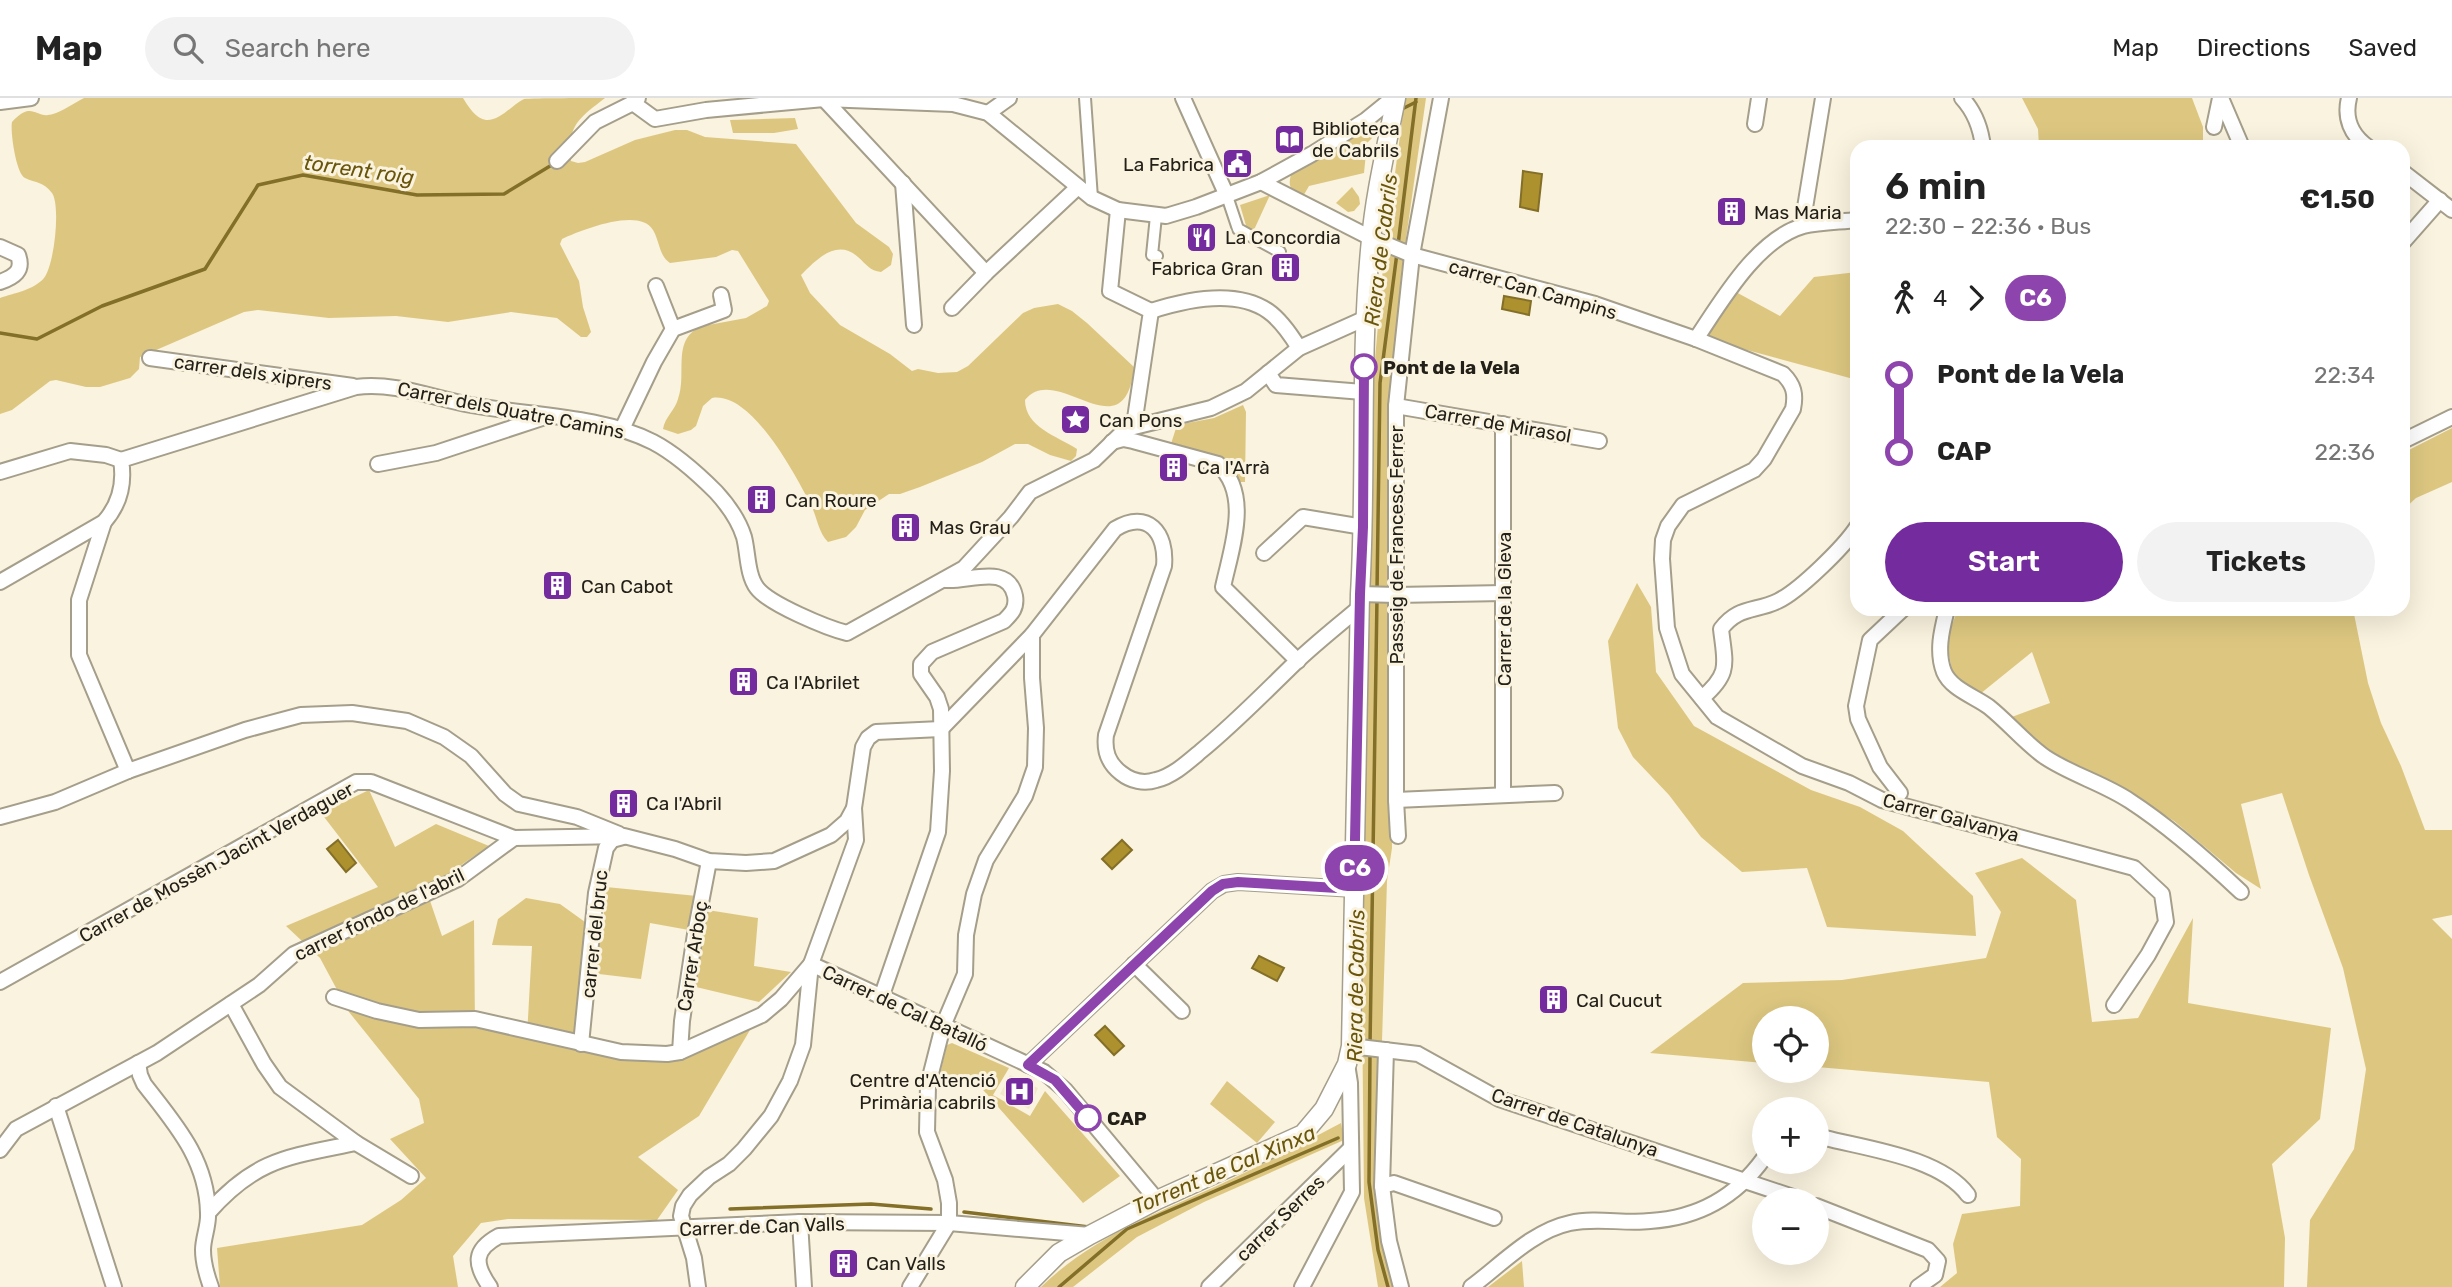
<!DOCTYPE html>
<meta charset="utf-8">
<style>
body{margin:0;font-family:Rubik,sans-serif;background:#f2f2f2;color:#222;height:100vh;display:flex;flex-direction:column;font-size:26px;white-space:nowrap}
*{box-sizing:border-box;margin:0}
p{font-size:23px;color:#767676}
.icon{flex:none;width:38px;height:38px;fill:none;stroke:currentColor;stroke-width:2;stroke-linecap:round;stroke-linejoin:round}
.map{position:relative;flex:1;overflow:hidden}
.panel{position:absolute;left:1850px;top:42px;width:560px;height:476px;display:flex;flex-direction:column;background:#fff;border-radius:21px;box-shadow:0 7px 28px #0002}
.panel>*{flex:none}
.badge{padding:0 14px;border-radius:23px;font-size:24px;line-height:46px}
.buttons{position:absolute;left:1752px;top:908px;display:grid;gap:14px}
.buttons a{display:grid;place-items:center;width:77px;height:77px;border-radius:50%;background:#fff;box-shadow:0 7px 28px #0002;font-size:35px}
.map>.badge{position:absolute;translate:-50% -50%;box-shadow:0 0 0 4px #fff}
.legs{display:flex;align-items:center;gap:10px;height:77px;padding:0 35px;font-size:23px}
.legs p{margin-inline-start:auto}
.overview{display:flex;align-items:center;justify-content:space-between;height:119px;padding:0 35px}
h1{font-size:38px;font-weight:600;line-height:52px}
.button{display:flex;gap:14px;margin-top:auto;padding:14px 35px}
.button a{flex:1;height:80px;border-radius:42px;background:#742b9d;color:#fff;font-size:28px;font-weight:600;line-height:80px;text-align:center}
.button a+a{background:#f2f2f2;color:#222}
ul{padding:0 35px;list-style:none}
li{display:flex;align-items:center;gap:24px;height:77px;font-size:26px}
li i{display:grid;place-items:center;width:10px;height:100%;margin:0 9px;background:currentColor}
li i::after{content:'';width:18px;height:18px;margin:-9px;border:5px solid;border-radius:50%;background:#fff}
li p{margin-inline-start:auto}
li:first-child i{background:linear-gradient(#0000 50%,currentColor 0)}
li:last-child i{background:linear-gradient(currentColor 50%,#0000 0)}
header{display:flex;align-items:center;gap:42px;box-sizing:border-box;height:98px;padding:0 35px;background:#fff;border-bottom:2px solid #e0e0e0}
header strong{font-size:33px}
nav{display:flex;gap:38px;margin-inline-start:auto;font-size:24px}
.search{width:490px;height:63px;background:#f2f2f2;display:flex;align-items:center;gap:18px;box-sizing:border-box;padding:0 24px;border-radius:38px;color:#767676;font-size:26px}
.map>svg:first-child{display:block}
.built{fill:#f1e8cc}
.green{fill:#ddc780}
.water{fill:#ad912e;stroke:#836f27;stroke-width:2}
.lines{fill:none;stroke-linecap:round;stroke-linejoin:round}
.stream{stroke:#836f27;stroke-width:3.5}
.pedestrian-casing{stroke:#a49e8b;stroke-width:14}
.minor-casing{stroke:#a49e8b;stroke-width:18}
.tertiary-casing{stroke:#a49e8b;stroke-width:21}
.pedestrian{stroke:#fff;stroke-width:10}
.minor{stroke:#fff;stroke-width:14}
.tertiary{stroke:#fff;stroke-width:18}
.line-1-casing{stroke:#fff;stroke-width:16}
.line-1{stroke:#8e44ad;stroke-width:10}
.stop-1-dot{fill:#fff;stroke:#8e44ad;stroke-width:3.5}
.labels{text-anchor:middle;stroke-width:6;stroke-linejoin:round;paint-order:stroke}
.poi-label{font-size:19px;fill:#222018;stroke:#faf3df;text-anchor:start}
.street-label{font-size:19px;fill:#222018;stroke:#faf3df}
.stop-label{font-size:19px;font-weight:bold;fill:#222018;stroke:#faf3df;text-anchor:start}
.water-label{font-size:21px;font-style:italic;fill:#69560b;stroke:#faf3df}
</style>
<header>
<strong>Map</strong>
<div class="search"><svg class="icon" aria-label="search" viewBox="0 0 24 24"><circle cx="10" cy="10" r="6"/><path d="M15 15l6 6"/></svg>Search here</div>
<nav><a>Map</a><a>Directions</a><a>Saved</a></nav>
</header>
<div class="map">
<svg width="2452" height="1189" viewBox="0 0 2452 1189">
<rect width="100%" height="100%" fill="#faf3df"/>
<path class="built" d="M1010,977L1038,990L1029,1011L1000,996Z"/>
<g class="green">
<path d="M84,0H463C468,8 476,21 486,22C500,23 512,7 524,1C534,0 590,0 605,0C578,21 567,28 571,63L578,65L585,64L635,42L675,32H687L705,39L796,46L856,125L889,149L893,156L891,167L881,174C870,173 866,166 858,159C837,140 817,161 801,177L810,195L840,227L890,256L912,273L918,271L938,275L957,274L968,268L1023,215L1034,210L1058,206L1072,213L1087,225L1134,269C1125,358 1056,262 1025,302C1025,329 1057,338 1077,351L1076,358L1071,363L1050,357L1028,346H1015L982,364L920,389L900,396H889L865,412L856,429L846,439L828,444C818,434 817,418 810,405C795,376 751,293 712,300L703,308L696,328L691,332L678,336L663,331C665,319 675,312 678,301C688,276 670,240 703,228L746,220L767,208L769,203L738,153L732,152L716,159L670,165C659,158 660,144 653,132C639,109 582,132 562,141L560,146L579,183L583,209L591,234L587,239H581L557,220L511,214L448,224L396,218L329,220L258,212L244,214L140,259L139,271L130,280L100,289H86L56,282L50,283L12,312L0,316V200C14,195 34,192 44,180C54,168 61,108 52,95C44,84 36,85 25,80C16,76 10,33 12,24C33,1 35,22 53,16C63,13 74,5 84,0Z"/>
<path d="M1405,0H1426L1402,169L1389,310L1392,750L1387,783L1382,943L1374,1081L1382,1126L1399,1189H1378L1364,1100L1361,802L1370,502L1373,284L1384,158Z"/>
<path d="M2022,0H2192L2203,29V49H2039L2038,31Z"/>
<path d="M795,20L798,31L774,35H733L730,22Z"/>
<path d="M1369,27L1374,29L1376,36L1367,45L1364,75L1309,88L1302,100C1293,93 1287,90 1291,77Z"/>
<path d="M1352,89L1359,99L1360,106L1354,113L1348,114L1336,105Z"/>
<path d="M1270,97L1253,134L1247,131L1240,107Z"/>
<path d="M1857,174V282L1703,240L1734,193L1780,218L1814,179Z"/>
<path d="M1243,307L1246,314L1245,384H1234L1230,370L1170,349L1177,327L1214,320Z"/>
<path d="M2452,330V384L2416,400L2403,412V355Z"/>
<path d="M1637,485L1651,509L1656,574L1694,628L1811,692L1860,709L1903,733L1973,798L1976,838L1827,829L1807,770L1742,774L1701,739L1669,697L1633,659L1618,630L1608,543Z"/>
<path d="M1958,511H2353L2368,585L2381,625L2401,668L2425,732H2452V817L2432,821L2452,841V1189H2307L2310,1122L2354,1051L2366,971L2343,870L2309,777L2282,695L2241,706L2261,791L2236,775L2174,723L2111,684L2074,669L2047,653L2009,620L2050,605L2032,554L1980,596L1953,576L1946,543Z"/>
<path d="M369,692L395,749L436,726L489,748L426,791L442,838L474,822L475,930L527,938L532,848L492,847L498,821L526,800L560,806L585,824H603L606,789L697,798L695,810L758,820L754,868L791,874L759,904L696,889L700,834L650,825L641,881L582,874L578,951L669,964L750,932L699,1018L638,1059L678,1092L657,1122L508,1121L481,1125L453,1158L458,1189H220L217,1150L362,1127L401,1102L426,1080L390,1041L424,1025L419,1001L349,914L320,860L286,828L378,789L321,715Z"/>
<path d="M2022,760L2076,802L2092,924L2138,920L2193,820L2188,905L2331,930L2320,1021L2272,1066L2285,1140L2284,1189H1940L1957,1175L1953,1146L1962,1116L2020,1108L2021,1061L1997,1039L1989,984L1817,969L1816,920H1764V965L1650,955L1743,885L1842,882L1986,860L2001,814L1975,775Z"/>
<path d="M952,945L1009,970L993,997L1030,1018L1045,993L1120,1078L1083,1105L969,976L938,984L947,947Z"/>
<path d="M1227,983L1275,1024L1257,1045L1210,1006Z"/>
<path d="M1341,1025L1344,1042L1204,1104L1137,1139L1073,1189H1041C1092,1139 1158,1115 1221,1086C1262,1067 1301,1046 1341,1025Z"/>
<path d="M1522,1163L1524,1189H1488Z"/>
</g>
<g class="water">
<path d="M1523,73L1542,76L1538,113L1520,109Z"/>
<path d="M1504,198L1531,203L1529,217L1502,211Z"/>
<path d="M338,742L356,765L346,774L327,751Z"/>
<path d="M1122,742L1132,752L1112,771L1102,761Z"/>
<path d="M1259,858L1284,870L1277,883L1252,870Z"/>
<path d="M1105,928L1124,948L1114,957L1095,937Z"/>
</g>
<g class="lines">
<g class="stream">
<path d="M1402,11L1416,4"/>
<path d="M1398,147L1416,0"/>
<path d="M0,235L37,241L102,208L205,171L258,87L303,77L417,97L504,96L555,65"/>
<path d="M1377,493L1380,285L1397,155"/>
<path d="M1370,948L1377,500"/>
<path d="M1370,955L1369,1084L1378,1152L1388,1189"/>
<path d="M730,1111L871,1106L931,1111"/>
<path d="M964,1114L1089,1129"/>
<path d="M1059,1189L1127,1131L1338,1040"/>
</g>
<defs>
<g id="pedestrian">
<path d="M1085,0L1092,100"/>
<path d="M1227,98L1238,131L1280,154"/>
<path d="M1156,118L1152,157L1157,158"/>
</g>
<g id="minor">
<path d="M1183,0L1227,98"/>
<path d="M1962,0C1975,14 1981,31 1983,49"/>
<path d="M2221,0L2242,49"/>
<path d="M2349,0C2344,20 2351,37 2368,49"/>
<path d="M824,1L986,175"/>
<path d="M0,4L31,0"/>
<path d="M633,5L655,21L706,12L824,1L953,6L988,15L1092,100L1118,112L1166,118L1196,109L1261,84L1312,56L1366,22L1393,0"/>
<path d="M988,15L1009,0"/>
<path d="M1755,26L1759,0"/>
<path d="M2214,29L2220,0"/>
<path d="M557,63L595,24L633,5L638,0"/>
<path d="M2403,74L2452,112"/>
<path d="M1261,84L1371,140L1412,157L1595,206L1696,241L1783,276C1794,287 1796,296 1793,311L1764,361L1754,372L1683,407L1668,428L1663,442L1662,461L1667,530L1682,576L1717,619L1802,668L1849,685L1882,702L2134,770L2162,796L2166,824L2148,857L2114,907"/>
<path d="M903,85L914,227"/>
<path d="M1118,112L1110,193L1151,213L1134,327"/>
<path d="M1802,128L1823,0"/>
<path d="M2403,144L2440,102"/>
<path d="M0,149L18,157C24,173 14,179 0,184"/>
<path d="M656,188L673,231"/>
<path d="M952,210L986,175L1078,89"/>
<path d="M1151,213C1185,202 1236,191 1268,213C1281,222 1291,237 1299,250"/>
<path d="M1696,241C1721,204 1757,141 1803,128C1820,124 1839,124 1857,122"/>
<path d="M150,260L353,288"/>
<path d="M1268,275L1276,287L1363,294"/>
<path d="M1396,308L1599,343"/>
<path d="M1503,326V697"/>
<path d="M622,331L654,264L673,231L724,212L721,197"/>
<path d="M2403,343L2452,319"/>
<path d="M1112,344L1123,341L1133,343L1218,366C1252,397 1231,451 1223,489L1298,563"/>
<path d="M378,366L436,355L545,319"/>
<path d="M0,374L70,353L106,357L121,362"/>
<path d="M104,424L79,502V557L128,673"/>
<path d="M1264,455L1303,419L1363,429"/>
<path d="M0,484L104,424C120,406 125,386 121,362L356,289C396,284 432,300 471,307C530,318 600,317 653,344C676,356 698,376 716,394C727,406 739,423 744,439C748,454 747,477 757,490C769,506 827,530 847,535L964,470L1011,419L1030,394L1094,362L1126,331L1211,310L1246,293L1299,250L1366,220"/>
<path d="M1360,496L1396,497L1504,495"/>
<path d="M1947,511C1942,531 1936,553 1944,574C1951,591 1976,599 1989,609C2009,625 2025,645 2045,659C2072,677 2103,685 2130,703C2170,729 2206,761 2241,794"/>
<path d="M1702,600C1731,575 1725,566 1721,531C1738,508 1755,514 1778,503C1799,493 1844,449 1857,429"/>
<path d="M1396,702L1555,695"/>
<path d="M1891,703L1900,695L1880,669L1858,621L1856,608L1870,542L1903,511"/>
<path d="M0,719L55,704L128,673L245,632L301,617L352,615L407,623L444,639L471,658L505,696L519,706L577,719L619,736"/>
<path d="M1398,738L1396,702V308L1412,157L1441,0"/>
<path d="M1134,866L1182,913"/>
<path d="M0,884L356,684H371L514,740L624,738L675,751L709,763L746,765L774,763L831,737L847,723L854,710L863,649L868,640L876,634L941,631L1032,537L1115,431C1148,411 1167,435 1164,468L1106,637C1104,653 1108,665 1121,675C1131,683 1144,686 1156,682C1173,678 1188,664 1201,653C1234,626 1264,595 1295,565C1316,545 1339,527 1360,509"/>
<path d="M882,897L938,734L942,673L941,611L937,599L921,576V566L932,554L1004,523C1012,515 1017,510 1015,498C1008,465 969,484 946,482"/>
<path d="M334,899L377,913L419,922L475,921L621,954L667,956L680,954L762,917L781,901L811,866L1044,974L1065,992L1157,1102"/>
<path d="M581,946L596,795L606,750L612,742L623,739"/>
<path d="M1351,948L1418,956L1499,1001L1802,1102"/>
<path d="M1386,952L1382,1088L1389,1143L1401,1189"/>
<path d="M680,954L682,923L695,836L709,763"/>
<path d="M138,965L140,977L144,986C175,1026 207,1061 208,1115C209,1127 203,1140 203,1152C203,1164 207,1178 211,1189"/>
<path d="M1028,967L1212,793L1224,786L1238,784L1354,791"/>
<path d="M56,1008L114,1189"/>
<path d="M1816,1039L1825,1040C1869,1051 1941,1060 1968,1097"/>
<path d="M356,1045L411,1078"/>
<path d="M0,1052L16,1031L157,955L259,887L294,856L458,781L514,740"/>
<path d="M1382,1088L1394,1085L1494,1120"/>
<path d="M1816,1108L1928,1152L1938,1163L1935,1177L1918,1189"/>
<path d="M208,1115C256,1060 289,1059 356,1045L280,989L264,966L231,906"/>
<path d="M800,1124L804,1189"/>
<path d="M490,1189C474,1166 473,1152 499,1138L800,1124L949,1125L1090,1137"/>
<path d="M698,1189L694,1160L681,1118L683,1108L690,1097L709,1079L729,1066L744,1051L771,1018L790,983L803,947L811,866L856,742L854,710"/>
<path d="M910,1189L949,1125V1105L945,1082L927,1034L928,987L943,928L965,876L966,837L974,796L986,762L1025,698L1035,669L1036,630L1032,580V537"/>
<path d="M1209,1189L1350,1051"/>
<path d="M1302,1189L1352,1094L1350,985L1347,966"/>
<path d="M1471,1189C1501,1167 1532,1133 1570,1125C1596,1119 1624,1126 1650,1123C1699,1120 1736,1099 1764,1060"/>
</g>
<path id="tertiary" d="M1025,1189L1059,1155L1090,1137L1157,1102L1303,1036L1324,1011L1347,966L1351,948L1360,496C1367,378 1359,260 1371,142C1375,95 1387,47 1396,0"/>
</defs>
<use href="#pedestrian" class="pedestrian-casing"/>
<use href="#minor" class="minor-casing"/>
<use href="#tertiary" class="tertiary-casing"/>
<use href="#pedestrian" class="pedestrian"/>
<use href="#minor" class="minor"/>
<use href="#tertiary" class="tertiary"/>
</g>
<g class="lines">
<defs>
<path id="line-1" d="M1088,1020L1055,982L1028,967L1212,793L1223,786L1238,784L1354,791L1360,496L1363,429L1364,269"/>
</defs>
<use href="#line-1" class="line-1-casing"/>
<use href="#line-1" class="line-1"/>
</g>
<defs>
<symbol id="library-square" viewBox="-11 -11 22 22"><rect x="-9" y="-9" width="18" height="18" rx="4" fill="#742b9d" stroke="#faf3df"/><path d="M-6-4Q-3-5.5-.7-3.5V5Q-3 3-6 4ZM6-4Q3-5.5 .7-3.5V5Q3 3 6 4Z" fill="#fff"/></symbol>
<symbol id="civic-square" viewBox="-11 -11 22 22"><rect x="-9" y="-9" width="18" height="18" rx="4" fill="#742b9d" stroke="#faf3df"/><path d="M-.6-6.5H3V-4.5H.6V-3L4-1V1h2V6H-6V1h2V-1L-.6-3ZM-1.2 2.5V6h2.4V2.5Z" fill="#fff"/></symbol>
<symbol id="building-square" viewBox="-11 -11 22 22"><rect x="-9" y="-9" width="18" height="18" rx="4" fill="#742b9d" stroke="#faf3df"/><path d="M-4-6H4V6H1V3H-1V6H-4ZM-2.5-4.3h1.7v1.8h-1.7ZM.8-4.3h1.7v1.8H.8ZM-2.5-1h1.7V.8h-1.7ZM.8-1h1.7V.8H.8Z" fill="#fff"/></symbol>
<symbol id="restaurant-square" viewBox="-11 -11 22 22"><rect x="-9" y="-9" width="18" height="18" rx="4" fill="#742b9d" stroke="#faf3df"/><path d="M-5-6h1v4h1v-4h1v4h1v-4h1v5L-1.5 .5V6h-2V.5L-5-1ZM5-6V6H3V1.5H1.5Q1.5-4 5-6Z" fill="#fff"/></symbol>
<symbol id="sight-square" viewBox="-11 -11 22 22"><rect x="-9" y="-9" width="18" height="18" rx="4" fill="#742b9d" stroke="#faf3df"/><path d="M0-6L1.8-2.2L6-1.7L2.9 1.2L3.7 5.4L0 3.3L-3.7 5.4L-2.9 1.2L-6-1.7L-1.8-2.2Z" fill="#fff"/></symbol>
<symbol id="hospital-square" viewBox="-11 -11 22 22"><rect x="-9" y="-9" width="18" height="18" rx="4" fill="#742b9d" stroke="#faf3df"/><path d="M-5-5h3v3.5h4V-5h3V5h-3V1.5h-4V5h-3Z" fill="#fff"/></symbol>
</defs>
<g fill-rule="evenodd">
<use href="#library-square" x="1272" y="24" width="35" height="35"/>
<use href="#civic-square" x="1220" y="48" width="35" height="35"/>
<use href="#building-square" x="1714" y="96" width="35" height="35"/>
<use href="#restaurant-square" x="1184" y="122" width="35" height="35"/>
<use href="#building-square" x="1268" y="152" width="35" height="35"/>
<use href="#sight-square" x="1058" y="304" width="35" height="35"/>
<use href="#building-square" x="1156" y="352" width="35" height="35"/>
<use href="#building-square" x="744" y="384" width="35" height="35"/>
<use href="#building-square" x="888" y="412" width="35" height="35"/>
<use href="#building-square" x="540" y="470" width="35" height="35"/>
<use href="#building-square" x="726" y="566" width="35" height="35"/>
<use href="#building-square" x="606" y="688" width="35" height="35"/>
<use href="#building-square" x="1536" y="884" width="35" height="35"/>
<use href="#hospital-square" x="1002" y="976" width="35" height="35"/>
<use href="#building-square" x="826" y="1148" width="35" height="35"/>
</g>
<g class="stop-1-dot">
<circle cx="1364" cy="269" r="12"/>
<circle cx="1088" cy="1020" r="12"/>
</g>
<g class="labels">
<g class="poi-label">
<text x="1312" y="37">Biblioteca<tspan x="1312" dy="22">de Cabrils</tspan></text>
<text x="1214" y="73" text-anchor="end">La Fabrica</text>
<text x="1754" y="121">Mas Maria</text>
<text x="1225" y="146">La Concordia</text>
<text x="1263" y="177" text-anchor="end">Fabrica Gran</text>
<text x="1099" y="329">Can Pons</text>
<text x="1197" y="376">Ca l'Arrà</text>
<text x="785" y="409">Can Roure</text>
<text x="929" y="436">Mas Grau</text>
<text x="581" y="495">Can Cabot</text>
<text x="766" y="591">Ca l'Abrilet</text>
<text x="646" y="712">Ca l'Abril</text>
<text x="1576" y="909">Cal Cucut</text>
<text x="996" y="989" text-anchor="end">Centre d'Atenció<tspan x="996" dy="22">Primària cabrils</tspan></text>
<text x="866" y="1172">Can Valls</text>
</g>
<g class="street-label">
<text transform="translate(1533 191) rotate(16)" y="7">carrer Can Campins</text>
<text transform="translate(253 274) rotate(8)" y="7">carrer dels xiprers</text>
<text transform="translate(511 312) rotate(11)" y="7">Carrer dels Quatre Camins</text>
<text transform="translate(1498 325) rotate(10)" y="7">Carrer de Mirasol</text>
<text transform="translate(1396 447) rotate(-90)" y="7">Passeig de Francesc Ferrer</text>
<text transform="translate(1504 511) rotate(-90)" y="7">Carrer de la Gleva</text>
<text transform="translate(1951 719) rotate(15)" y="7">Carrer Galvanya</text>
<text transform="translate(216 764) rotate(-29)" y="7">Carrer de Mossèn Jacint Verdaguer</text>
<text transform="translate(379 816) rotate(-26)" y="7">carrer fondo de l'abril</text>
<text transform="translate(594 836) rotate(-84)" y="7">carrer del bruc</text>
<text transform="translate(692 858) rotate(-81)" y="7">Carrer Arboç</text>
<text transform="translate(905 910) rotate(25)" y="7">Carrer de Cal Batalló</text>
<text transform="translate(1575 1024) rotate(19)" y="7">Carrer de Catalunya</text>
<text transform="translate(1280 1120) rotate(-44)" y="7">carrer Serres</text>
<text transform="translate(762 1128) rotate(-2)" y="7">Carrer de Can Valls</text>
</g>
<g class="stop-label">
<text x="1383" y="276">Pont de la Vela</text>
<text x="1107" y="1027">CAP</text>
</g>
<g class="water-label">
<text transform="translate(359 72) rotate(8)" y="7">torrent roig</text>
<text transform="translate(1381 152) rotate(-83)" y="7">Riera de Cabrils</text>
<text transform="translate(1356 888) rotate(-89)" y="7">Riera de Cabrils</text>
<text transform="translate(1224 1072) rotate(-23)" y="7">Torrent de Cal Xinxa</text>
</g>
</g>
</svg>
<div class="buttons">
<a><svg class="icon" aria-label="locate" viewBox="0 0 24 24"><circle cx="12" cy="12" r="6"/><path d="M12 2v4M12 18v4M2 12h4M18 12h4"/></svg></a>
<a>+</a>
<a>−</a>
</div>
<b class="badge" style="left:1355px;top:770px;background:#8e44ad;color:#fff">C6</b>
<section class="panel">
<div class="overview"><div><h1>6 min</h1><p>22:30 – 22:36 · Bus</p></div><b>€1.50</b></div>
<div class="legs"><svg class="icon" aria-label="walk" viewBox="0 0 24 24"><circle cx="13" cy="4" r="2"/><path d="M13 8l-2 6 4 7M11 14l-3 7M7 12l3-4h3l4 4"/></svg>4<svg class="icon" aria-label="forward" viewBox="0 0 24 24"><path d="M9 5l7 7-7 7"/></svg><b class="badge" style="background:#8e44ad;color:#fff">C6</b></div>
<ul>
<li><i style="color:#8e44ad"></i><b>Pont de la Vela</b><p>22:34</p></li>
<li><i style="color:#8e44ad"></i><b>CAP</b><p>22:36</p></li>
</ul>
<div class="button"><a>Start</a><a>Tickets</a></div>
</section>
</div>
